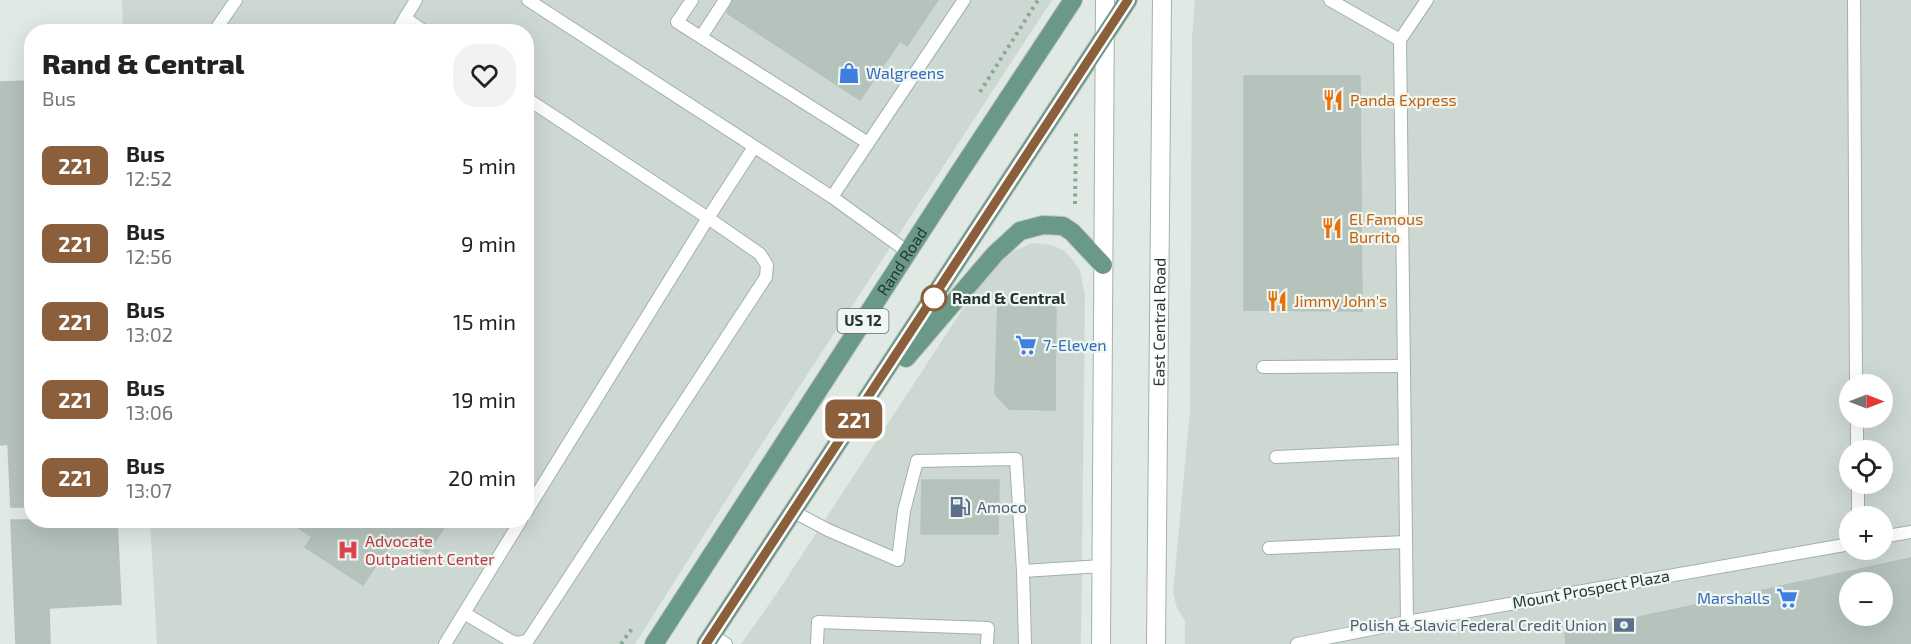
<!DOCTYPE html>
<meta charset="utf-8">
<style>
body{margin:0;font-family:"Exo 2",sans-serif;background:#f2f2f2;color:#222;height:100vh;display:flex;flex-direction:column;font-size:22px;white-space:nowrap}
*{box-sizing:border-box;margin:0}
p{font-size:20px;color:#767676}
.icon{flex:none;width:33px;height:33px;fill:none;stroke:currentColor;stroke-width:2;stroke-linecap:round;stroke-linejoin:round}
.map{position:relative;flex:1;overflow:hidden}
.side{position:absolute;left:24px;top:24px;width:510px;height:504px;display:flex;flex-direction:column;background:#fff;border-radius:24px;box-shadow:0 6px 24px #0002}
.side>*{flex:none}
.badge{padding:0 12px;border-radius:9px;font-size:21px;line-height:39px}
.needle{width:39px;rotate:90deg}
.tools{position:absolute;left:1839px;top:374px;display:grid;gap:12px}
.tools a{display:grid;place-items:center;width:54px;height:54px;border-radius:50%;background:#fff;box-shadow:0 6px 24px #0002;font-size:30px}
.map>.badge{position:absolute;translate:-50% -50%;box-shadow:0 0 0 3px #fff}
.round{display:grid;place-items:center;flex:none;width:63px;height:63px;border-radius:24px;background:#f2f2f2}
.headline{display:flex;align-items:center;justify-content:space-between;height:102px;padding:0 18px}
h1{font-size:28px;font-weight:800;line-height:45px}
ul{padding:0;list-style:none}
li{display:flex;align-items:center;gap:18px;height:78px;padding:0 18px}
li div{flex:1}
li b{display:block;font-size:22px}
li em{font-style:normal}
li .badge{min-width:66px;font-weight:700;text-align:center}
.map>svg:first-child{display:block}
.built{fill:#ced8d3;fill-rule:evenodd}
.building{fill:#b6c3bd;stroke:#b3c2ba;stroke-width:1.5;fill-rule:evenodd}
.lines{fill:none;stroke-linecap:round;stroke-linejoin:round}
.lane-casing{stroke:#a4b0aa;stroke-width:14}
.secondary-casing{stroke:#a1b3aa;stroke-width:20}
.primary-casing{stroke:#bdc3c1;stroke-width:20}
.path{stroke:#84a999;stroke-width:4;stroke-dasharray:3 4.5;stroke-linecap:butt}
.lane{stroke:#fff;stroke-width:12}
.secondary{stroke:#fff;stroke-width:18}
.primary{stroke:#6a9987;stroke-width:18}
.line-casing{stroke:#fff;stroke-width:14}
.line{stroke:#8b5e3c;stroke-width:9}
.stop-dot{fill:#fff;stroke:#8b5e3c;stroke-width:3}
.labels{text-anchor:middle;stroke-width:4.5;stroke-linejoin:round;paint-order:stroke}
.shield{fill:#f0f6f2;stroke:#60706a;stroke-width:1.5}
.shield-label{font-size:15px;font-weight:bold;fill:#23372f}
.shop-label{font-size:16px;fill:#366cbe;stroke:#f0f6f2;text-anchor:start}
.food-label{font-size:16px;fill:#c56008;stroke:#f0f6f2;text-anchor:start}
.street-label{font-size:16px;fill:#23372f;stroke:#f0f6f2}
.stop-label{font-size:16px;font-weight:bold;fill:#23372f;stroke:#f0f6f2;text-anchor:start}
.service-label{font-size:16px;fill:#4e5e75;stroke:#f0f6f2;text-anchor:start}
.health-label{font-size:16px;fill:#be3a42;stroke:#f0f6f2;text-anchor:start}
</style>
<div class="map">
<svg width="1911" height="644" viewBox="0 0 1911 644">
<rect width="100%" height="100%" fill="#e0e9e4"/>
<g class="built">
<path d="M122,0H1052L754,456L635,644H157L150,521L526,520V32L123,31Z"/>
<path d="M1195,0H1911V644H1185V621L1177,608L1173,593L1190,410L1192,37ZM1850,384H1882V417H1850ZM1850,450H1882V483H1850ZM1850,516H1882V549H1850ZM1850,582H1882V615H1850Z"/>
<path d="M1032,243L1052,245L1063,250L1072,259L1080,270L1085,296L1081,644H741L777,593L981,281L1012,252Z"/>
</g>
<g class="building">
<path d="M733,0H938L907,46L900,41L860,100L727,13Z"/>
<path d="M1244,76H1360L1362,311L1244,310Z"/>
<path d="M29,81L32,154V213H30L32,256V507H11L8,444L0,445V82Z"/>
<path d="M998,296H1056L1055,410L1009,409L995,394Z"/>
<path d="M922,480H999L998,534H921Z"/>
<path d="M11,520H117L121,604L49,608L50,644H16Z"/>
<path d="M287,520H449L427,554L397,534L363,585L305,547L312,537Z"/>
<path d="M1911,558V644H1566L1565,633ZM1850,582H1882V615H1850Z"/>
</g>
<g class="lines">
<defs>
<g id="lane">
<path d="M528,0L832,197L908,252"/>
<path d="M692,0L677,22L868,143"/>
<path d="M1330,0L1400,40"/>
<path d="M1854,0L1856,384"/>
<path d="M405,18L416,0"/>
<path d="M214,32L236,0"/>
<path d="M397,32L405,18L425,32"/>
<path d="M701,37L725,0"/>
<path d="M526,98L708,218L526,512"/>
<path d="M832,197L964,0"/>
<path d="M1263,367L1404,366"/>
<path d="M1857,417V450"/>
<path d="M1276,457L1405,451"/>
<path d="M1858,483V516"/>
<path d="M794,512L828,530L898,560L904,511L917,461L1016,459L1023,571L1102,566"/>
<path d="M1882,537L1911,532"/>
<path d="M1269,548L1406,542"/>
<path d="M1023,571L1025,644"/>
<path d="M464,613L511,641L519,643L528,640L766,277L767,265L760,254L708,218L754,147"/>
<path d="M1407,622L1400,40L1427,0"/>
<path d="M711,635L726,644"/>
<path d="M445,644L521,520"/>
<path d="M817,644L818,622L988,628L987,644"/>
<path d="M1297,644L1407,622L1850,544"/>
</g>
<g id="secondary">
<path d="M1101,644L1105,0"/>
<path id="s1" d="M1156,644L1162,0"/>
</g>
<g id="primary">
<path d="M906,358L995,254L1020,231L1043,225L1063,226L1072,232L1103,265"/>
<path id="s2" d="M654,644L961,170L1073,0"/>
<path d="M706,644L1128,0"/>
</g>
</defs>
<use href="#lane" class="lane-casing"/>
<use href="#secondary" class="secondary-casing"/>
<use href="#primary" class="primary-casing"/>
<g class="path">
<path d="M980,92L1038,0"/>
<path d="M1075,204L1076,129"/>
<path d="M621,644L633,627"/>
</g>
<use href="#lane" class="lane"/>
<use href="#secondary" class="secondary"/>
<use href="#primary" class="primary"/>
</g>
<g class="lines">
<defs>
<path id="line" d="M706,644L1128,0"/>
</defs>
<use href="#line" class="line-casing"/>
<use href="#line" class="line"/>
</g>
<defs>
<symbol id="shop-bare" viewBox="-9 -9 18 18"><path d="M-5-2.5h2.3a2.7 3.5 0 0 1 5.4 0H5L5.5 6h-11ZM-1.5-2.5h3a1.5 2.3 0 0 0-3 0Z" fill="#3f7fe0" stroke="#f0f6f2" stroke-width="2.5" paint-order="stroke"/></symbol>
<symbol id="restaurant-bare" viewBox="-9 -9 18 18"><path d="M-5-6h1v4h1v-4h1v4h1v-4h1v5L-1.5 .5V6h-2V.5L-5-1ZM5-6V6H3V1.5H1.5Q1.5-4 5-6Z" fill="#e8710a" stroke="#f0f6f2" stroke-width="2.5" paint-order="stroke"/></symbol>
<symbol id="supermarket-bare" viewBox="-9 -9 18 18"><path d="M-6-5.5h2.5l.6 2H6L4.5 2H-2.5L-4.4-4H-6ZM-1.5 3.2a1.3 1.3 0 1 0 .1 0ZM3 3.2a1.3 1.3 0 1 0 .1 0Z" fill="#3f7fe0" stroke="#f0f6f2" stroke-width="2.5" paint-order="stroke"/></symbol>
<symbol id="fuel-bare" viewBox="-9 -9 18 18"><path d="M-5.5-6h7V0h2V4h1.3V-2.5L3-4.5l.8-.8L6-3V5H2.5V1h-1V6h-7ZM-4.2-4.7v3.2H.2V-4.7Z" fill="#5c6f8a" stroke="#f0f6f2" stroke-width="2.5" paint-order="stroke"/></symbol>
<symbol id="hospital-bare" viewBox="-9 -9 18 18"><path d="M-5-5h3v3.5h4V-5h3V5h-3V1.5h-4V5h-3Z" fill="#e0444e" stroke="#f0f6f2" stroke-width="2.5" paint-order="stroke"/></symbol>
<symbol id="bank-bare" viewBox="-9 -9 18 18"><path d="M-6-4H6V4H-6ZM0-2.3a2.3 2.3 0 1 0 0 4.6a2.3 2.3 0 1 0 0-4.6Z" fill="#5c6f8a" stroke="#f0f6f2" stroke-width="2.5" paint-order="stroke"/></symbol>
</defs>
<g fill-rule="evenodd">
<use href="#shop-bare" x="834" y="58" width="30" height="30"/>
<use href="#restaurant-bare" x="1318" y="85" width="30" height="30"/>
<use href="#restaurant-bare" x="1317" y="213" width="30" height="30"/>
<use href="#restaurant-bare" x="1262" y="286" width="30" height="30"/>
<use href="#supermarket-bare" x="1011" y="330" width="30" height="30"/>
<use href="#fuel-bare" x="945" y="492" width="30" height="30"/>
<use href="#hospital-bare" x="333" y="535" width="30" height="30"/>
<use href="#supermarket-bare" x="1772" y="583" width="30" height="30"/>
<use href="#bank-bare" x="1609" y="610" width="30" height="30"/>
</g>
<circle class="stop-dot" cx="934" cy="298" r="12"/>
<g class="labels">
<rect class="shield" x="837.5" y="309" width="51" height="24" rx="4.5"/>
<g class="shield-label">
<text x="863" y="326">US 12</text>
</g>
<g class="shop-label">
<text x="866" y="79">Walgreens</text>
<text x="1043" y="351">7-Eleven</text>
<text x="1770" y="604" text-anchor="end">Marshalls</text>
</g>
<g class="food-label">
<text x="1350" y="106">Panda Express</text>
<text x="1349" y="225">El Famous<tspan x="1349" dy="18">Burrito</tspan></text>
<text x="1294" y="307">Jimmy John's</text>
</g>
<g class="street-label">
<text dy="6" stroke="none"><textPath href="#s2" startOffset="456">Rand Road</textPath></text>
<text dy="6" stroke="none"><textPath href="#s1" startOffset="322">East Central Road</textPath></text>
<text transform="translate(1591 589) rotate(-10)" y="6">Mount Prospect Plaza</text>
</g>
<g class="stop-label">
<text x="952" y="304">Rand &amp; Central</text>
</g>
<g class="service-label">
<text x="977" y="513">Amoco</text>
<text x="1607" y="631" text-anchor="end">Polish &amp; Slavic Federal Credit Union</text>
</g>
<g class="health-label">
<text x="365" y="547">Advocate<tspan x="365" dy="18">Outpatient Center</tspan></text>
</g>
</g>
</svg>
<div class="tools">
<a><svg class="needle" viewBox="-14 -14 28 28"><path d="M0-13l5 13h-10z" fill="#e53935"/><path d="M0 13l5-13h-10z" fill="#767676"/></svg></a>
<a><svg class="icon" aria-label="locate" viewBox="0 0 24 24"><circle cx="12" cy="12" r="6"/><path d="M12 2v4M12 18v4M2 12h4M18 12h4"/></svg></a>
<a>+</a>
<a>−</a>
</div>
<b class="badge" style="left:854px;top:419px;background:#8b5e3c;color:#fff">221</b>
<section class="side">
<div class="headline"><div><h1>Rand &amp; Central</h1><p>Bus</p></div><a class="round"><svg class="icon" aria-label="heart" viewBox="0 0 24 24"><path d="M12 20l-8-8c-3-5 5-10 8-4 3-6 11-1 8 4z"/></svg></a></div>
<ul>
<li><span class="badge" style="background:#8b5e3c;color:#fff">221</span><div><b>Bus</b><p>12:52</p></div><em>5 min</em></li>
<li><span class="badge" style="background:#8b5e3c;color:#fff">221</span><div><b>Bus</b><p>12:56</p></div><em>9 min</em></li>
<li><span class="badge" style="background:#8b5e3c;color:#fff">221</span><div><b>Bus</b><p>13:02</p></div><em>15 min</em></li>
<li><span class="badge" style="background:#8b5e3c;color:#fff">221</span><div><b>Bus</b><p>13:06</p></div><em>19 min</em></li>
<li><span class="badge" style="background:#8b5e3c;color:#fff">221</span><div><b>Bus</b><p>13:07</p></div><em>20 min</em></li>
</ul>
</section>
</div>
